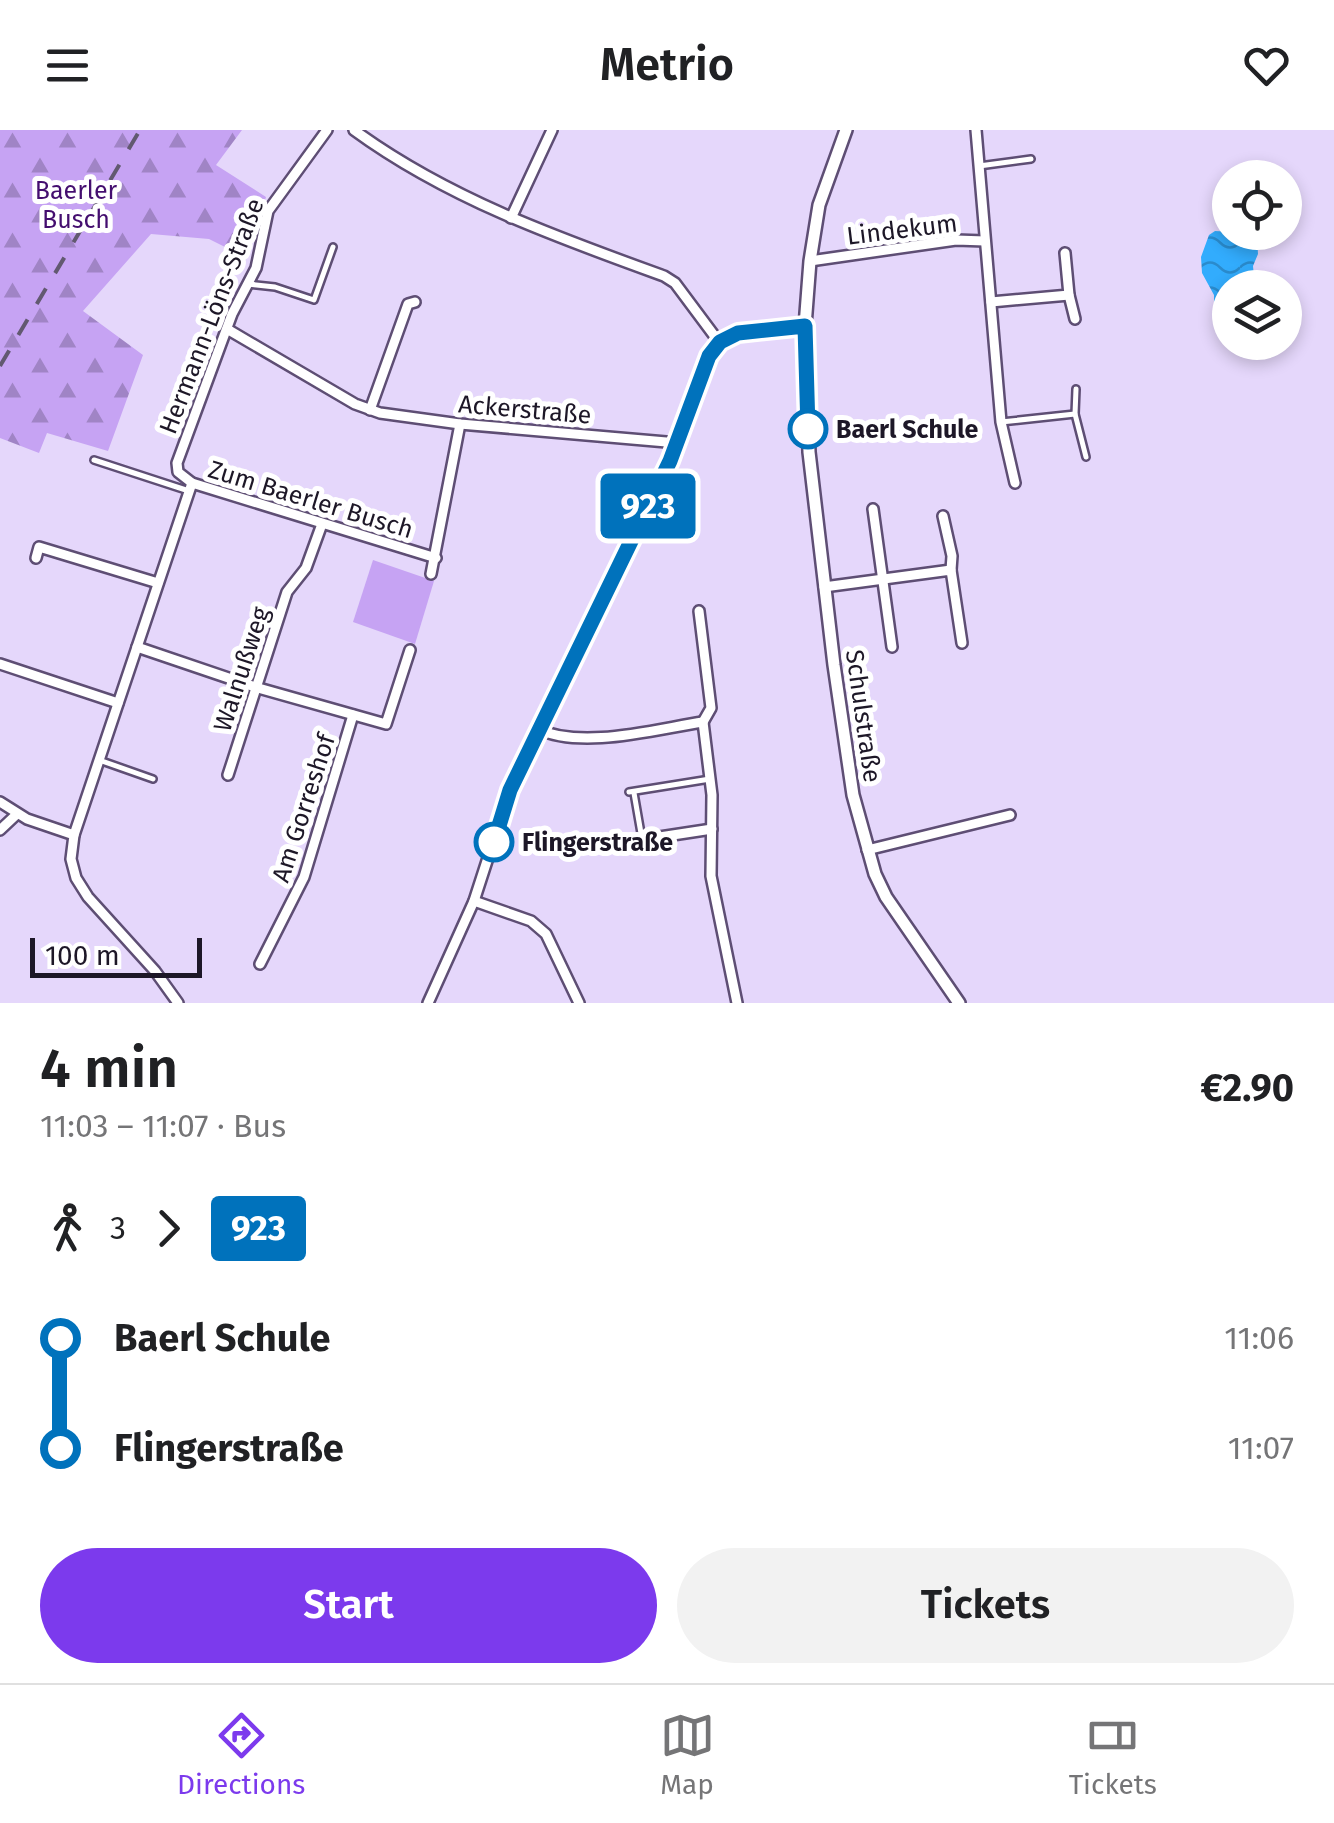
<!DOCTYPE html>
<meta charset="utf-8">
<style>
body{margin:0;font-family:"Fira Sans",sans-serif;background:#f2f2f2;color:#202124;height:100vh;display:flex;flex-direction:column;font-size:38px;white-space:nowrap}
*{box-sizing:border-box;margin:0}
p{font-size:32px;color:#757577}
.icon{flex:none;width:55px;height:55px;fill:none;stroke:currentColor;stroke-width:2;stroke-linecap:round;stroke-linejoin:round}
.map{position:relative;height:873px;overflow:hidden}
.side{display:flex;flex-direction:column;background:#fff;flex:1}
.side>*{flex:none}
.badge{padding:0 20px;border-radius:8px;font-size:35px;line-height:65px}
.tools{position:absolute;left:1212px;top:30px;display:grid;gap:20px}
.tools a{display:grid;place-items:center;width:90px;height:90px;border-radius:50%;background:#fff;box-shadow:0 5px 15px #0003;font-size:50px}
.scale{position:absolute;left:30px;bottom:25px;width:172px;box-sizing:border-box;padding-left:10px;border:5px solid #1d1727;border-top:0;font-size:28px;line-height:35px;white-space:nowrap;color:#1d1727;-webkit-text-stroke:8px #fff;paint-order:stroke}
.map>.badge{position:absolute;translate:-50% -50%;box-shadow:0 0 0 5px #fff}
.legs{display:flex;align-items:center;gap:15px;height:110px;padding:0 40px;font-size:32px}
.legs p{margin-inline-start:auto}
.summary{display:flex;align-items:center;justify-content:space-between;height:170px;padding:0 40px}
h1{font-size:55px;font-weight:600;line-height:75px}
.action{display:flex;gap:20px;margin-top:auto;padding:20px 40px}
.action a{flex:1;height:115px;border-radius:60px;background:#7c3aed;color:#fff;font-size:40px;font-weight:600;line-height:115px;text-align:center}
.action a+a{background:#f2f2f2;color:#202124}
ul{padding:0 40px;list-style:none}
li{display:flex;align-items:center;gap:35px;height:110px;font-size:38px}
li i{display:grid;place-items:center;width:15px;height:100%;margin:0 12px;background:currentColor}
li i::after{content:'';width:25px;height:25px;margin:-12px;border:8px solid;border-radius:50%;background:#fff}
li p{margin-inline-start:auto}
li:first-child i{background:linear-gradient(#0000 50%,currentColor 0)}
li:last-child i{background:linear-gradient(currentColor 50%,#0000 0)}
header{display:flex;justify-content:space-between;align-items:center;height:130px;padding:0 40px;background:#fff;font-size:45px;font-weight:600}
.dock{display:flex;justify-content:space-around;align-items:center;height:140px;border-top:2px solid #e0e0e0;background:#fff;font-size:28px;color:#757577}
.dock a{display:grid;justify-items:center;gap:5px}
.dock .active{color:#7c3aed}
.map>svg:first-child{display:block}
.green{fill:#c6a3f3}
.forest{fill:url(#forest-firs)}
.water{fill:url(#water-waves)}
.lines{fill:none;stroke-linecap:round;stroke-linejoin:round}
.service-casing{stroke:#5e4e74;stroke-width:10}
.minor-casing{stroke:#5e4e74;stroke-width:14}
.tertiary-casing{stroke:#5e4e74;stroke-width:16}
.service{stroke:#fff;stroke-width:5}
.minor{stroke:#fff;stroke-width:9}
.tertiary{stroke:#fff;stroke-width:11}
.rail{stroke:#625970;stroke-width:4;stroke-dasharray:18 18;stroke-linecap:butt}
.line-1-casing{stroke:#fff;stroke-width:22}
.line-1{stroke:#0072bc;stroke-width:15}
.stop-1-dot{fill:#fff;stroke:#0072bc;stroke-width:5}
.labels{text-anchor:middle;stroke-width:10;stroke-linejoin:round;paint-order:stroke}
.park-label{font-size:25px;fill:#440e6f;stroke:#fff}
.street-label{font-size:25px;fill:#1d1727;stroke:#fff}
.stop-label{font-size:25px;font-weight:bold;fill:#1d1727;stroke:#fff;text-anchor:start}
</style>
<header><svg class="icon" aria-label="menu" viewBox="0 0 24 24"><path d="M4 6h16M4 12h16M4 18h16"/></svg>Metrio<svg class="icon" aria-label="heart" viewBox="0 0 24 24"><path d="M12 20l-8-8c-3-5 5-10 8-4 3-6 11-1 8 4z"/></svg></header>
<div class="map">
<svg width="1334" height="873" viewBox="0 0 1334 873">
<defs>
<pattern id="forest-firs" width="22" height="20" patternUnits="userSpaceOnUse" patternTransform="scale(2.5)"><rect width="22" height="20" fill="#c6a3f3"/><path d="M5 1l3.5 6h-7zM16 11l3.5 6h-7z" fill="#a084c5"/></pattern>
<pattern id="water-waves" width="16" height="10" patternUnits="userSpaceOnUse" patternTransform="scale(2.5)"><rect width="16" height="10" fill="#32acfd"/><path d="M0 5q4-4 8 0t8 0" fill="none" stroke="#2a8bcd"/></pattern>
</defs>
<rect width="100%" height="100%" fill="#e5d7fb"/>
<path class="green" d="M373,430L434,451L415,514L353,492Z"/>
<path class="forest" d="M0,0H242L216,35L266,67L247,128L209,109L151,104L83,181L143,225L108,321L47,303L39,323L0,308Z"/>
<path class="water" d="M1215,101L1251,103L1257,108L1258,124L1253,136L1255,157L1230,158V198L1214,184V165L1202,143L1201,127L1209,105Z"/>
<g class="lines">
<defs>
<g id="service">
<path d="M979,36L1031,29"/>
<path d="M248,154L275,157L314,170L333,117"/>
<path d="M1076,259L1075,284L1086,327"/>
<path d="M1001,292L1075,284"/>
<path d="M94,330L189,361"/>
<path d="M99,630L153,649"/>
<path d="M629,662L710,649"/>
<path d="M634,663L642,709"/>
</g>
<g id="minor">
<path d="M327,0L268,81L256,138L232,184L177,333L178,342L192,353L436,428"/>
<path d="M354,0C447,68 556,107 664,146L675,153L719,212"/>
<path d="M976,0L1001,292L1015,353"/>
<path d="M511,88L552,0"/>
<path d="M810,131L956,110L985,111"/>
<path d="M1069,165L1075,189"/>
<path d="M991,172L1069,165L1065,123"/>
<path d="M227,199L355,274L380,283L460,294L678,313"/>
<path d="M370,280L408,174L415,172"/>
<path d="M873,379L892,517"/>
<path d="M943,386L952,426L951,440"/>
<path d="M36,428L39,417L158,453"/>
<path d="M431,444L460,294"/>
<path d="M824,457L951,440L962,513"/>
<path d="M699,481L711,578L703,592"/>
<path d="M137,517L255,557L386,594L410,520"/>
<path d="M0,534L118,573"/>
<path d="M538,599C582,620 656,599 703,592L712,665L711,746L737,873"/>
<path d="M228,645L287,462L306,438L322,394"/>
<path d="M0,672L27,689L74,705L71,729L76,748L88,767L155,841L178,873"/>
<path d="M0,700L17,684"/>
<path d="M74,705L192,353"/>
<path d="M607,715L712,699"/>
<path d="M867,720L1010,685"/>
<path d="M474,771L531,791L546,804L579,873"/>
<path d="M260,834L304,747L353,585"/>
<path d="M428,873L474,771L510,660L671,331L709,226C733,195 769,198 805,196"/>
</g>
<path id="tertiary" d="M846,0L819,75L810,131L805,196L809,322L834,535L853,665L875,744L886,767L959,873"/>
</defs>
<use href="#service" class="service-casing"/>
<use href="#minor" class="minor-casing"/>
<use href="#tertiary" class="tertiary-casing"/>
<use href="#service" class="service"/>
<use href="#minor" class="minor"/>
<use href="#tertiary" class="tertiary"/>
<path class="rail" d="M0,236L140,0"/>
</g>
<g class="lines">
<defs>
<path id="line-1" d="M494,712L510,660L670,331L709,226L720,212L738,203L805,196L808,299"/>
</defs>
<use href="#line-1" class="line-1-casing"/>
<use href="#line-1" class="line-1"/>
</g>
<g class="stop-1-dot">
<circle cx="808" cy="299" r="18"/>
<circle cx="494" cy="712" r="18"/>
</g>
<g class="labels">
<g class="park-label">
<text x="76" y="69">Baerler<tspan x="76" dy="29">Busch</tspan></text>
</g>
<g class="street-label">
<text transform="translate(902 99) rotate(-7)" y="9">Lindekum</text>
<text transform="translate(211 186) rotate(-69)" y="9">Hermann-Löns-Straße</text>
<text transform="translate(525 279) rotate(5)" y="9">Ackerstraße</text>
<text transform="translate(311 369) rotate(17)" y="9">Zum Baerler Busch</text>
<text transform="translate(241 539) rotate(-72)" y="9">Walnußweg</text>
<text transform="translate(864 586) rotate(82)" y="9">Schulstraße</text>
<text transform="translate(303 678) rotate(-72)" y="9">Am Gorreshof</text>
</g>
<g class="stop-label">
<text x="836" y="308">Baerl Schule</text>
<text x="522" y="721">Flingerstraße</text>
</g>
</g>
</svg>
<div class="tools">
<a><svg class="icon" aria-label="locate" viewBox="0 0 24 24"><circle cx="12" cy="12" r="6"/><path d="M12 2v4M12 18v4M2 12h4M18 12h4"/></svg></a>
<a><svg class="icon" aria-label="layers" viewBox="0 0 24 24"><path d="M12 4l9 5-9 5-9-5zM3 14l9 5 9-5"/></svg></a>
</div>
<div class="scale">100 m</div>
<b class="badge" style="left:648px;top:376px;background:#0072bc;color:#fff">923</b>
</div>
<section class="side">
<div class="summary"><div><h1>4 min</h1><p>11:03 – 11:07 · Bus</p></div><b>€2.90</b></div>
<div class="legs"><svg class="icon" aria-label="walk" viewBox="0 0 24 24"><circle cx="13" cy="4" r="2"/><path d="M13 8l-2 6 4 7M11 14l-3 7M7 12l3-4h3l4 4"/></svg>3<svg class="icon" aria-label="forward" viewBox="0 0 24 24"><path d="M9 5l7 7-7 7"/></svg><b class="badge" style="background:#0072bc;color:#fff">923</b></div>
<ul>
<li><i style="color:#0072bc"></i><b>Baerl Schule</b><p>11:06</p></li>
<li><i style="color:#0072bc"></i><b>Flingerstraße</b><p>11:07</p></li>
</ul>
<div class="action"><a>Start</a><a>Tickets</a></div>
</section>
<nav class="dock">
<a class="active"><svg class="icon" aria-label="directions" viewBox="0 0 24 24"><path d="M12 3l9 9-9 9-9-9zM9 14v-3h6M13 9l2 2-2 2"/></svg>Directions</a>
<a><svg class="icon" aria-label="map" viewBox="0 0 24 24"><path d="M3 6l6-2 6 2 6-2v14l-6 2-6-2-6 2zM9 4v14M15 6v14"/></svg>Map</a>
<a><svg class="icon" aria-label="tickets" viewBox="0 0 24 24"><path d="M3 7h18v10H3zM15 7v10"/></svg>Tickets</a>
</nav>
